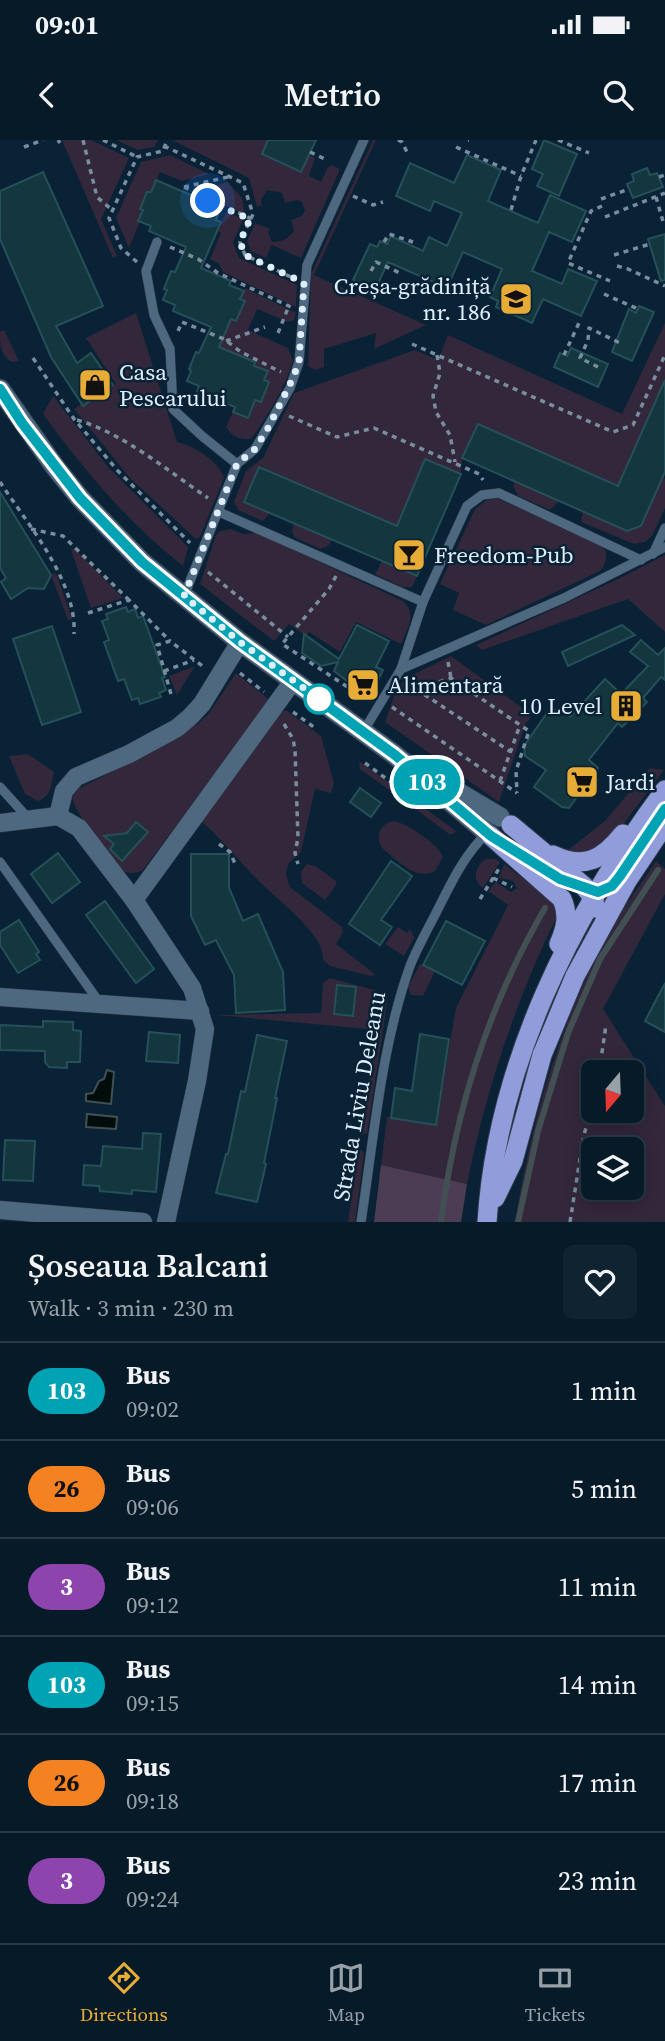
<!DOCTYPE html>
<meta charset="utf-8">
<style>
body{margin:0;font-family:"Source Serif 4",serif;background:#102330;color:#f1f3f6;height:100vh;display:flex;flex-direction:column;font-size:26px;white-space:nowrap}
*{box-sizing:border-box;margin:0}
p{font-size:23px;color:#98a1a8}
.icon{flex:none;width:38px;height:38px;fill:none;stroke:currentColor;stroke-width:2;stroke-linecap:round;stroke-linejoin:round}
.map{position:relative;height:1082px;overflow:hidden}
.sheet{display:flex;flex-direction:column;background:#071a28;flex:1}
.sheet>*{flex:none}
.badge{padding:0 14px;border-radius:23px;font-size:24px;line-height:46px}
.needle{width:46px;rotate:199deg}
.fabs{position:absolute;left:581px;top:920px;display:grid;gap:14px}
.fabs a{display:grid;place-items:center;width:63px;height:63px;border-radius:10px;background:#071a28;box-shadow:0 4px 18px #0003,0 0 0 2px #283845;font-size:35px}
.you{position:absolute;width:35px;height:35px;margin:-18px;border:5px solid #fff;border-radius:50%;background:#1a73e8;box-shadow:0 0 0 10px #1a73e833}
.map>.badge{position:absolute;translate:-50% -50%;box-shadow:0 0 0 4px #fff}
.round{display:grid;place-items:center;flex:none;width:74px;height:74px;border-radius:10px;background:#102330}
.head{display:flex;align-items:center;justify-content:space-between;height:119px;padding:0 28px}
h1{font-size:33px;font-weight:600;line-height:52px}
ul{padding:0;list-style:none}
li{display:flex;align-items:center;gap:21px;height:98px;padding:0 28px;border-top:2px solid #283845}
li div{flex:1}
li b{display:block;font-size:26px}
li em{font-style:normal}
li .badge{min-width:77px;font-weight:700;text-align:center}
.status{display:flex;justify-content:space-between;align-items:center;height:49px;padding:0 35px;background:#071a28;direction:ltr}
.status svg{height:19px;fill:currentColor}
header{display:flex;justify-content:space-between;align-items:center;height:91px;padding:0 28px;background:#071a28;font-size:32px;font-weight:600}
.dock{display:flex;justify-content:space-around;align-items:center;height:98px;border-top:2px solid #283845;background:#071a28;font-size:19px;color:#98a1a8}
.dock a{display:grid;justify-items:center;gap:4px}
.dock .active{color:#e7ac36}
.map>svg:first-child{display:block}
.green{fill:#33273b;fill-rule:evenodd}
.forest{fill:#4c3d55}
.water{fill:#000d0a;stroke:#435053;stroke-width:2}
.lines{fill:none;stroke-linecap:round;stroke-linejoin:round}
.stream{stroke:#435053;stroke-width:6}
.building{fill:#14373f;stroke:#265059;stroke-width:2}
.service-casing{stroke:#313d4e;stroke-width:10}
.minor-casing{stroke:#313d4e;stroke-width:19}
.secondary-casing{stroke:#313d4e;stroke-width:21}
.trunk-casing{stroke:#313d4e;stroke-width:21}
.path{stroke:#798d9e;stroke-width:3.5;stroke-dasharray:5 5;stroke-linecap:butt}
.service{stroke:#4e6880;stroke-width:9}
.minor{stroke:#4e6880;stroke-width:18}
.secondary{stroke:#4e6880;stroke-width:19}
.trunk{stroke:#919dda;stroke-width:19}
.line-casing{stroke:#fff;stroke-width:16}
.line{stroke:#00a3b4;stroke-width:10}
.walk{stroke:#dfeefc;stroke-width:7;stroke-dasharray:0 12.6}
.stop-dot{fill:#fff;stroke:#00a3b4;stroke-width:3.5}
.labels{text-anchor:middle;stroke-width:5;stroke-linejoin:round;paint-order:stroke}
.poi-label{font-size:23px;fill:#dfeefc;stroke:#092236;text-anchor:start}
.street-label{font-size:23px;fill:#dfeefc;stroke:#092236}
</style>
<div class="status"><b>09:01</b><svg viewBox="0 0 49 12"><path d="M0 12V9h3v3zM5 12V6h3v6zM10 12V3h3v9zM15 12V0h3v12zM26 1h20v11H26zM47 4h2v5h-2z"/></svg></div>
<header><svg class="icon" aria-label="back" viewBox="0 0 24 24"><path d="M15 5l-7 7 7 7"/></svg>Metrio<svg class="icon" aria-label="search" viewBox="0 0 24 24"><circle cx="10" cy="10" r="6"/><path d="M15 15l6 6"/></svg></header>
<div class="map">
<svg width="665" height="1082" viewBox="0 0 665 1082">
<rect width="100%" height="100%" fill="#092236"/>
<g class="green">
<path d="M62,0H91L129,18L101,79L117,116L113,118Z"/>
<path d="M116,0H158L154,7L138,10Z"/>
<path d="M172,0H268L262,15L301,32L309,15L315,18L309,36L321,42L328,27L332,25L340,29L301,118L272,105L266,118L251,111L247,102L255,83L270,89L268,92L272,102C282,102 288,99 294,91L291,80L302,76L305,71L302,62L297,60L285,63L282,53L267,50L261,60L262,65L257,67L249,38Z"/>
<path d="M373,0H376L314,135L426,185L374,209L376,193L324,209V227L315,230L308,226L311,134Z"/>
<path d="M170,15L209,34L182,41L160,32L129,108L116,78L141,22Z"/>
<path d="M228,42L242,58L245,75L209,58L214,46Z"/>
<path d="M226,72L243,79L233,103L239,118L297,145L296,167L223,132L219,124L210,119L221,93L218,91Z"/>
<path d="M245,148L296,173L294,180L288,182L257,169L248,190L288,208L293,221C284,250 269,274 251,299C239,300 232,296 226,287L233,272L247,278L268,232L254,226L255,222L217,206L220,200L207,195L209,191L223,197L231,179L237,181L244,162L240,159Z"/>
<path d="M136,173L177,302C193,305 220,322 224,338L200,397L196,399L130,338L74,269L81,264L83,266L116,244L86,198Z"/>
<path d="M665,183V240L618,345L478,284L462,318L461,334L425,319L397,386L259,327L244,361L270,373L263,381L238,370L234,362L246,331L263,318L294,253L415,210L438,220L448,195L622,274Z"/>
<path d="M4,190L19,221L12,222C0,215 0,204 0,192Z"/>
<path d="M53,256L108,327L188,407L183,426C128,383 84,330 43,274Z"/>
<path d="M662,338L665,339V368L652,396L645,402L634,404L581,382L583,372L627,391L640,386Z"/>
<path d="M515,341L559,361L550,370L518,356L513,346Z"/>
<path d="M497,358L600,404C609,412 608,422 600,431L486,485L453,470L459,453L440,444L475,369L487,360Z"/>
<path d="M294,383L332,400L328,406L320,409L294,397L292,391Z"/>
<path d="M231,389L243,394L257,393L403,461C418,474 407,489 401,504L356,482L340,512L309,492L306,496L289,484L274,501L200,444L216,395L220,391Z"/>
<path d="M74,408L123,458L91,468L71,410Z"/>
<path d="M665,415V492L628,459L482,510L476,505L620,438Z"/>
<path d="M382,421L417,436L412,447H402L375,434Z"/>
<path d="M56,433L72,479L68,480L51,435Z"/>
<path d="M451,516L532,575L525,585L499,662L385,582L394,556L404,539Z"/>
<path d="M195,526L177,555L169,536Z"/>
<path d="M236,533L271,561L142,731C132,734 127,734 118,728C107,711 75,675 72,657L76,650L151,612L198,584L210,572Z"/>
<path d="M286,570L321,596L334,643L331,653L315,649L301,712L288,724L286,735L290,747L342,787L343,792L336,804L376,835L371,836L330,826L323,820C325,795 280,762 263,745C241,724 224,701 201,681L280,573Z"/>
<path d="M28,614L54,632C51,645 52,656 38,661L25,654L9,616Z"/>
<path d="M359,621L406,655L402,659L360,629Z"/>
<path d="M650,628L664,630L613,698L588,715L567,711L605,681Z"/>
<path d="M412,659L456,691L453,694H449L409,664Z"/>
<path d="M394,681C406,683 440,705 443,717L435,731C416,742 398,720 383,709C374,697 380,683 394,681Z"/>
<path d="M486,719H496L500,722L483,748C471,740 475,726 486,719Z"/>
<path d="M656,721L665,729V754L603,869L665,966V1082H515C530,989 556,896 599,811C614,780 637,750 656,721ZM593,933H632V971H593ZM593,1010H632V1048H593Z"/>
<path d="M307,724L315,726L336,741V745L325,760L302,743L301,732Z"/>
<path d="M504,724L551,760L557,776C515,862 486,951 467,1044L381,1025L387,977L436,984L456,868L508,765L488,751L496,742L511,752L517,748L513,741L499,738Z"/>
<path d="M398,787L407,793L410,789L414,798L404,816L385,804Z"/>
<path d="M420,824L435,831L423,856L411,855L408,847Z"/>
<path d="M330,838L385,853L387,861L383,891L367,993L361,995L378,890L216,875L321,873L323,843Z"/>
<path d="M359,1008L364,1013L355,1082H348Z"/>
</g>
<path class="forest" d="M381,1025L467,1044L461,1082H374Z"/>
<g class="water">
<path d="M107,930L114,932L111,964L86,961V954L93,953L99,941L104,939Z"/>
<path d="M87,974L117,977L116,989L86,987Z"/>
</g>
<g class="lines">
<g class="stream">
<path d="M441,1082C455,972 489,864 545,768"/>
<path d="M518,1082L538,991L568,893L600,819L658,730"/>
</g>
</g>
<g class="building">
<path d="M268,0H316L301,32L262,14Z"/>
<path d="M544,0L577,14L559,56L537,46L543,34L532,29Z"/>
<path d="M467,15L501,30L488,61L538,83L550,55L586,71L572,102L549,92L532,131L562,144L568,129L597,141L581,176L543,159L532,183L496,167L498,161L490,157L502,129L463,112L447,148L388,122L375,150L353,140L370,104L377,107L380,101L387,104L391,96L423,111L429,97L447,106L462,73L434,61L430,71L396,56L410,23L454,43Z"/>
<path d="M647,28L650,35L657,33L663,47L633,58L627,44L634,41L632,34Z"/>
<path d="M43,32L103,166L56,186L77,223L91,213L113,245L83,266L51,217L0,99V51Z"/>
<path d="M156,40L207,62L205,65L219,71L216,80L221,82L201,128L231,141L229,145L244,151L240,159L245,161L236,181L231,179L219,207L255,222L254,226L268,231L264,240L269,242L261,262L255,260L248,278L233,272L235,267L197,252L199,246L187,241L191,231L189,229L196,212L199,213L211,187L173,171L175,165L163,160L167,150L164,149L171,131L175,132L186,107L149,91L151,86L138,81L143,70L140,69L147,52H151Z"/>
<path d="M665,94V140L661,141L648,99Z"/>
<path d="M639,166L654,172L632,221L612,212L629,169L636,173Z"/>
<path d="M571,208L608,224L598,247L554,227L560,213L567,216Z"/>
<path d="M665,240V332L641,386L627,391L462,318L478,284L618,346Z"/>
<path d="M425,319L461,334L417,436L244,362L259,327L397,386Z"/>
<path d="M0,352L51,435L44,449L28,448L11,459L1,442L6,438L0,428Z"/>
<path d="M126,467L128,472L135,469L138,478L143,476L165,537L162,538L166,550L159,553L161,557L140,564L138,558L132,560L124,539L118,541L104,502L109,500L102,481L108,479L106,474Z"/>
<path d="M357,485L389,501L376,527L383,530L371,555L352,545L334,531L338,522L321,526L302,513L304,494L339,519Z"/>
<path d="M622,485L635,495L568,526L562,512Z"/>
<path d="M52,486L81,572L42,585L13,499Z"/>
<path d="M641,500L658,515L665,508V540L661,537L643,558L647,562L622,587L618,583L589,620L598,628L569,668L562,667L534,647L546,630L525,616L524,606L549,570H561L570,577L605,539L621,554L648,526L630,512Z"/>
<path d="M360,648L381,663L371,677L350,662Z"/>
<path d="M136,682L148,692L122,721L110,709L114,704L104,696L127,693Z"/>
<path d="M58,713L80,742L52,763L31,734Z"/>
<path d="M191,714H229V748L243,781L258,774L283,832L285,870L236,873L234,835L216,800L205,805L191,776Z"/>
<path d="M391,721L412,736L381,780L392,787L380,805L349,784Z"/>
<path d="M105,761L154,829L136,843L86,775Z"/>
<path d="M19,780L39,812L36,814L40,820L18,833L0,805V792Z"/>
<path d="M446,781L485,801L462,845L423,825Z"/>
<path d="M665,843V892L645,881Z"/>
<path d="M337,845L356,847L353,876L334,874Z"/>
<path d="M43,881L73,882V890L81,891L80,922H67V928L49,927L45,922V911L0,910V885L43,887Z"/>
<path d="M149,892L180,895L178,923L146,921Z"/>
<path d="M420,894L449,899L436,985L391,978L395,948L412,951Z"/>
<path d="M257,895L287,901L275,958H277L264,1023L266,1024L257,1062L216,1053L226,1014H228L241,951L245,952Z"/>
<path d="M143,993L161,994L156,1052L132,1050V1054L100,1051L99,1046L83,1045L84,1025L101,1026L103,1006L142,1009Z"/>
<path d="M5,1000L35,1001L33,1041L3,1040Z"/>
</g>
<g class="lines">
<defs>
<g id="service">
<path d="M157,102L146,131L154,175L170,209L173,269L202,296L237,324L184,456"/>
<path d="M237,324L255,309L290,248L299,222L307,125L364,0"/>
<path d="M219,372L423,462"/>
<path d="M653,414L665,388"/>
<path d="M401,529L423,462L467,366L482,355L499,353L641,420"/>
<path d="M363,592L401,529L564,458L665,407"/>
<path d="M0,647L28,678"/>
<path d="M0,722L99,862"/>
<path d="M361,1082C374,997 381,907 410,826C418,806 429,787 438,769C452,741 465,714 487,693"/>
</g>
<g id="minor">
<path d="M58,676L64,651L76,637L129,614L177,588L190,577L202,564L240,502"/>
<path d="M0,683L58,676L79,688L134,760"/>
<path d="M0,857L200,871"/>
<path d="M0,1070L143,1082"/>
<path d="M166,1082L197,941L205,889L192,848L134,760L293,541"/>
</g>
<g id="secondary">
<path d="M0,249L55,327L80,358L142,422L240,502L395,615L491,696"/>
<path d="M441,642L500,677"/>
</g>
<g id="trunk">
<path d="M511,685L584,746L594,759L595,768"/>
<path d="M491,696L562,759C569,775 566,788 559,804"/>
<path d="M553,715C585,730 603,719 623,694"/>
<path d="M495,1058L513,1021L542,915L575,836L627,741L665,684"/>
<path d="M487,1082C497,924 572,775 665,650"/>
</g>
</defs>
<use href="#service" class="service-casing"/>
<use href="#minor" class="minor-casing"/>
<use href="#secondary" class="secondary-casing"/>
<use href="#trunk" class="trunk-casing"/>
<g class="path">
<path d="M58,0L60,3"/>
<path d="M83,0L97,57L112,70"/>
<path d="M103,0L137,17"/>
<path d="M398,0L402,2L407,12"/>
<path d="M468,0H469"/>
<path d="M558,0L589,13"/>
<path d="M164,6L243,43L253,74L240,102L245,115L293,138"/>
<path d="M24,7L43,0"/>
<path d="M456,7L521,36"/>
<path d="M310,12L325,19"/>
<path d="M659,37L665,35"/>
<path d="M184,47L256,81"/>
<path d="M184,47L228,37"/>
<path d="M353,56L373,65L383,62"/>
<path d="M656,57L664,85"/>
<path d="M601,59L629,49"/>
<path d="M602,66L591,71L568,123L610,141"/>
<path d="M511,70L521,36L536,0"/>
<path d="M605,77L665,53"/>
<path d="M384,102L389,94L413,102"/>
<path d="M170,107L198,119L218,133L291,167"/>
<path d="M614,115L650,104"/>
<path d="M137,122L121,108L109,78L137,17L163,11L167,0"/>
<path d="M617,126L628,129L665,146"/>
<path d="M371,131L376,122L400,133"/>
<path d="M604,154L638,169"/>
<path d="M178,191L182,182L224,199L241,212L281,232"/>
<path d="M278,193L288,168"/>
<path d="M226,201L265,187"/>
<path d="M412,204L613,292L633,285L665,215"/>
<path d="M437,215L440,233L433,256L436,272L450,295L455,322"/>
<path d="M564,215L579,183"/>
<path d="M33,218L74,279L118,331L190,403"/>
<path d="M598,227L580,218L588,200L589,188L622,204"/>
<path d="M289,276L337,297L374,288L479,334L483,340"/>
<path d="M77,280C123,293 168,331 208,358"/>
<path d="M0,342C28,385 77,441 74,494"/>
<path d="M31,389L63,396L129,460"/>
<path d="M208,432L288,497"/>
<path d="M336,436L329,449L282,504L366,559"/>
<path d="M88,473L129,460L170,501"/>
<path d="M448,522L451,538"/>
<path d="M164,531L194,520"/>
<path d="M240,533L264,552"/>
<path d="M416,549L511,612"/>
<path d="M171,554L157,505L170,501L205,528"/>
<path d="M401,554L451,538L529,591L516,631L517,653"/>
<path d="M392,567L517,653"/>
<path d="M293,572L315,588"/>
<path d="M284,584L293,599L295,610L298,698L295,713L298,724"/>
<path d="M365,623L414,659"/>
<path d="M500,641L520,585"/>
<path d="M219,704L230,712L236,726"/>
<path d="M493,738L512,747"/>
<path d="M480,759L500,727"/>
<path d="M599,933L606,885"/>
<path d="M570,1082L583,1000L593,957"/>
</g>
<use href="#service" class="service"/>
<use href="#minor" class="minor"/>
<use href="#secondary" class="secondary"/>
<use href="#trunk" class="trunk"/>
</g>
<g class="lines">
<defs>
<path id="line" d="M0,249L22,283L80,358L142,422L240,502L395,615L491,696L560,739L598,752L612,746L620,736L665,669"/>
</defs>
<use href="#line" class="line-casing"/>
<use href="#line" class="line"/>
<path class="walk" d="M208,61L250,79L240,102L245,115L304,143L299,222L293,238L268,288L255,309L237,324L184,456L240,502L319,559"/>
</g>
<defs>
<symbol id="school-square" viewBox="-11 -11 22 22"><rect x="-9" y="-9" width="18" height="18" rx="4" fill="#e7ac36" stroke="#092236"/><path d="M0-5L7-2L0 1L-7-2ZM-4 1L0 2.5L4 1V4Q0 6-4 4Z" fill="#111"/></symbol>
<symbol id="shop-square" viewBox="-11 -11 22 22"><rect x="-9" y="-9" width="18" height="18" rx="4" fill="#e7ac36" stroke="#092236"/><path d="M-5-2.5h2.3a2.7 3.5 0 0 1 5.4 0H5L5.5 6h-11ZM-1.5-2.5h3a1.5 2.3 0 0 0-3 0Z" fill="#111"/></symbol>
<symbol id="bar-square" viewBox="-11 -11 22 22"><rect x="-9" y="-9" width="18" height="18" rx="4" fill="#e7ac36" stroke="#092236"/><path d="M-6-5H6L.8 .8V4.5H3.5V6h-7V4.5H-.8V.8Z" fill="#111"/></symbol>
<symbol id="supermarket-square" viewBox="-11 -11 22 22"><rect x="-9" y="-9" width="18" height="18" rx="4" fill="#e7ac36" stroke="#092236"/><path d="M-6-5.5h2.5l.6 2H6L4.5 2H-2.5L-4.4-4H-6ZM-1.5 3.2a1.3 1.3 0 1 0 .1 0ZM3 3.2a1.3 1.3 0 1 0 .1 0Z" fill="#111"/></symbol>
<symbol id="building-square" viewBox="-11 -11 22 22"><rect x="-9" y="-9" width="18" height="18" rx="4" fill="#e7ac36" stroke="#092236"/><path d="M-4-6H4V6H1V3H-1V6H-4ZM-2.5-4.3h1.7v1.8h-1.7ZM.8-4.3h1.7v1.8H.8ZM-2.5-1h1.7V.8h-1.7ZM.8-1h1.7V.8H.8Z" fill="#111"/></symbol>
</defs>
<g fill-rule="evenodd">
<use href="#school-square" x="497" y="140" width="38" height="38"/>
<use href="#shop-square" x="76" y="226" width="38" height="38"/>
<use href="#bar-square" x="390" y="396" width="38" height="38"/>
<use href="#supermarket-square" x="344" y="526" width="38" height="38"/>
<use href="#building-square" x="607" y="547" width="38" height="38"/>
<use href="#supermarket-square" x="563" y="623" width="38" height="38"/>
</g>
<circle class="stop-dot" cx="319" cy="559" r="14"/>
<g class="labels">
<g class="poi-label">
<text x="491" y="154" text-anchor="end">Creșa-grădiniță<tspan x="491" dy="26">nr. 186</tspan></text>
<text x="119" y="240">Casa<tspan x="119" dy="26">Pescarului</tspan></text>
<text x="434" y="423">Freedom-Pub</text>
<text x="388" y="553">Alimentară</text>
<text x="602" y="574" text-anchor="end">10 Level</text>
<text x="606" y="650">Jardi</text>
</g>
<g class="street-label">
<text transform="translate(359 956) rotate(-80)" y="8">Strada Liviu Deleanu</text>
</g>
</g>
</svg>
<div class="fabs">
<a><svg class="needle" viewBox="-14 -14 28 28"><path d="M0-13l5 13h-10z" fill="#e53935"/><path d="M0 13l5-13h-10z" fill="#98a1a8"/></svg></a>
<a><svg class="icon" aria-label="layers" viewBox="0 0 24 24"><path d="M12 4l9 5-9 5-9-5zM3 14l9 5 9-5"/></svg></a>
</div>
<div class="you" style="left:208px;top:61px"></div>
<b class="badge" style="left:427px;top:642px;background:#00a3b4;color:#fff">103</b>
</div>
<section class="sheet">
<div class="head"><div><h1>Șoseaua Balcani</h1><p>Walk · 3 min · 230 m</p></div><a class="round"><svg class="icon" aria-label="heart" viewBox="0 0 24 24"><path d="M12 20l-8-8c-3-5 5-10 8-4 3-6 11-1 8 4z"/></svg></a></div>
<ul>
<li><span class="badge" style="background:#00a3b4;color:#fff">103</span><div><b>Bus</b><p>09:02</p></div><em>1 min</em></li>
<li><span class="badge" style="background:#f58220;color:#111">26</span><div><b>Bus</b><p>09:06</p></div><em>5 min</em></li>
<li><span class="badge" style="background:#8e44ad;color:#fff">3</span><div><b>Bus</b><p>09:12</p></div><em>11 min</em></li>
<li><span class="badge" style="background:#00a3b4;color:#fff">103</span><div><b>Bus</b><p>09:15</p></div><em>14 min</em></li>
<li><span class="badge" style="background:#f58220;color:#111">26</span><div><b>Bus</b><p>09:18</p></div><em>17 min</em></li>
<li><span class="badge" style="background:#8e44ad;color:#fff">3</span><div><b>Bus</b><p>09:24</p></div><em>23 min</em></li>
</ul>
</section>
<nav class="dock">
<a class="active"><svg class="icon" aria-label="directions" viewBox="0 0 24 24"><path d="M12 3l9 9-9 9-9-9zM9 14v-3h6M13 9l2 2-2 2"/></svg>Directions</a>
<a><svg class="icon" aria-label="map" viewBox="0 0 24 24"><path d="M3 6l6-2 6 2 6-2v14l-6 2-6-2-6 2zM9 4v14M15 6v14"/></svg>Map</a>
<a><svg class="icon" aria-label="tickets" viewBox="0 0 24 24"><path d="M3 7h18v10H3zM15 7v10"/></svg>Tickets</a>
</nav>
